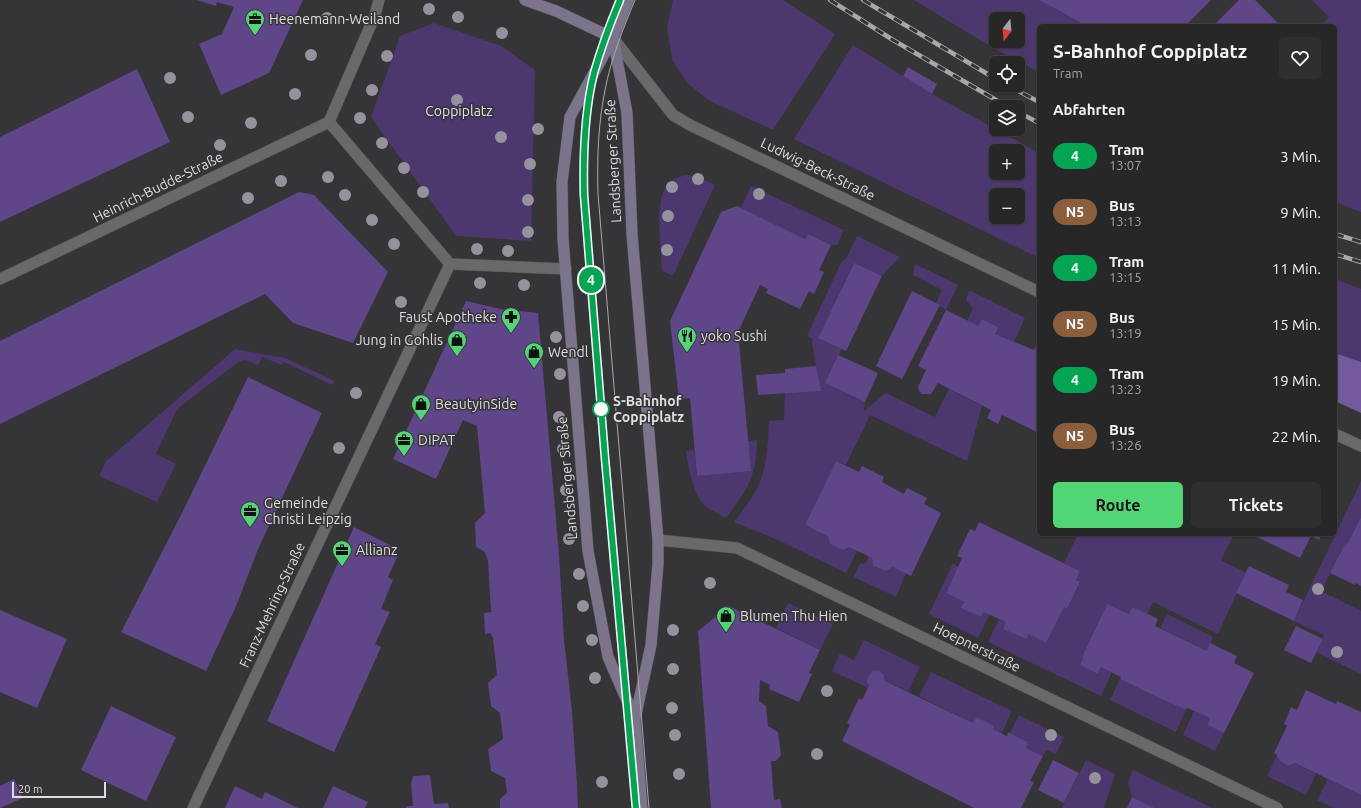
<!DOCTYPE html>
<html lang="de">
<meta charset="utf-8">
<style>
body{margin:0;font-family:Ubuntu,sans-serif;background:#302f30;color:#f1f3f6;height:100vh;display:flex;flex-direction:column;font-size:15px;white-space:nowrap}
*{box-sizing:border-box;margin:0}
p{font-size:13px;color:#a5a5a8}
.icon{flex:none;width:22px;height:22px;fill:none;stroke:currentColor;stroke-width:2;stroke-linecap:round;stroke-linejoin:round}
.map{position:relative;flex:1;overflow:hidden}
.panel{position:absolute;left:1037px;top:24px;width:300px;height:512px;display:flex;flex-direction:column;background:#282728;border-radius:6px;box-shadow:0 1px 3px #0004,0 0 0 1px #444445}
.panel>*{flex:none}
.badge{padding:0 8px;border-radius:13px;font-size:14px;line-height:26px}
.needle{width:26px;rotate:196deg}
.fabs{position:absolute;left:989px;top:12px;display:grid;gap:8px}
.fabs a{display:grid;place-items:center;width:36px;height:36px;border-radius:6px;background:#282728;box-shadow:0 1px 3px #0004,0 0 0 1px #444445;font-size:20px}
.scale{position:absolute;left:12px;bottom:10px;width:94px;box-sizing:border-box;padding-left:4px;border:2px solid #dededf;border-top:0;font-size:11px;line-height:14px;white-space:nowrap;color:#dededf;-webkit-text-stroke:3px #353436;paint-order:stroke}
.map>.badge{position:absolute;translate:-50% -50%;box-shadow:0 0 0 2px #fff}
h2{padding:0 16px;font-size:15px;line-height:36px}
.round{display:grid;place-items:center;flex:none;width:42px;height:42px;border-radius:6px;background:#302f30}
.head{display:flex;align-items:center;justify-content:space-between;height:68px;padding:0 16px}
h1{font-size:19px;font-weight:700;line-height:30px}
.primary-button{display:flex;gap:8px;margin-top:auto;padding:8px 16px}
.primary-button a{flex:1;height:46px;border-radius:6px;background:#50d674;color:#111;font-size:16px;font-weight:700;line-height:46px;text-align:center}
.primary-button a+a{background:#302f30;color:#f1f3f6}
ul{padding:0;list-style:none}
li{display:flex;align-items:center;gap:12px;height:56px;padding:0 16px}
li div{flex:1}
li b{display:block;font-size:15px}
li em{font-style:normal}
li .badge{min-width:44px;font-weight:700;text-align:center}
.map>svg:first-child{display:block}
.green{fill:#4c386e;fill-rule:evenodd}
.forest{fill:#725a9d}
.building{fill:#5e4688}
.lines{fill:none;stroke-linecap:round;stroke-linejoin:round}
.minor-casing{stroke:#525254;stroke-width:12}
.secondary-casing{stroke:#525254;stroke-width:12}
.minor{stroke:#69686b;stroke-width:11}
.secondary{stroke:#7c748a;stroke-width:11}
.tram{stroke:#a8a7a9;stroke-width:1}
.rail-casing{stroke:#a8a7a9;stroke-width:4.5}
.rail{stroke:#353436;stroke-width:3;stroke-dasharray:9;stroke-linecap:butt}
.tree{fill:#95929d}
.line-casing{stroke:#fff;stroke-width:9}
.line{stroke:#00a651;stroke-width:6}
.stop-dot{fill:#fff;stroke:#00a651;stroke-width:2}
.labels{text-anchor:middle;stroke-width:3;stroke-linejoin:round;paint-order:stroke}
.poi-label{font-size:14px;fill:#dededf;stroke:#353436;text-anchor:start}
.park-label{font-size:14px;fill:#e4dff2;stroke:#353436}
.street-label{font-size:14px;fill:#dededf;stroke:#353436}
.stop-label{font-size:14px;font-weight:bold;fill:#dededf;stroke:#353436;text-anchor:start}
</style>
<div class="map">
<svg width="1361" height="808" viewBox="0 0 1361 808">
<rect width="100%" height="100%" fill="#353436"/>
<g class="green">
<path d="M673,0H783L835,34L773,130L710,101L687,83L672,59L667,28Z"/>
<path d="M914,0H1039L1087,26H1039V72L993,48ZM996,19H1018V41H996Z"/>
<path d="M1312,0H1361V212L1335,202V26H1320L1329,17Z"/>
<path d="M434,23L501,46L535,70L531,241L456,236L371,117L400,36Z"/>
<path d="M853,45L932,94L1039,153V258L794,139ZM996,151H1018V173H996ZM996,195H1018V217H996Z"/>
<path d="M686,175L696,176L715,185L673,276L662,271C661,249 654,202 667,185C672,179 679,177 686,175Z"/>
<path d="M751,186L844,230L837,245H831L808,234L805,239L741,208Z"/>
<path d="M857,236L900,257L882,276L853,264L818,338L842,349L825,383L865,402L864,411L886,393L935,417L949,389L982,406L967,461L870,415L846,465L836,461L805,525L857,551L846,573L778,540L734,522C741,513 748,504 754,494C767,473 768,445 769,421L784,420L785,393L816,366L812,342L813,339L807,336L841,263L847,257Z"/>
<path d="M915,264L958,285L946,310L936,303L942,290L913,275Z"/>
<path d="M1335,279L1361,289V362L1335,353Z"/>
<path d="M969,290L1025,318L1014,342L995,334L998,327L982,319L978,326L967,321L973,308L966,300Z"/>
<path d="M235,349L285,358L335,381L332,385L284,362L282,365L262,357L258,365L245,360L237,363L177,409L156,454L176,464L157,502L99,476L106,461Z"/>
<path d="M757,440C756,478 748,489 726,518C719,514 712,511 706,507C694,497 688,466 686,451L694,450L697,476L716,474L748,441Z"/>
<path d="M1361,481V517L1348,543L1345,544L1321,591L1361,611V674L1316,652L1324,635L1294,621Z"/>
<path d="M1078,534H1234L1221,560L1246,573L1218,634L1153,602L1147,614L1132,607L1129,614L1107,604L1082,657L1083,658L1080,665L1098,674L1101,667L1112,672L1101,696L988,642L999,619L1006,622L1003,629L1026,639L1029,634L1046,642L1064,607L1067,609L1080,583L1076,580L1080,571L1064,563Z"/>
<path d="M869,556L872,558L873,566L886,571L893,567L906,573L896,597L854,577L860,563L865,564Z"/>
<path d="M953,563L958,567L946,593L964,602L962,608L981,617L984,612L990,614L978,638L929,614Z"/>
<path d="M788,603L833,624L820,650L776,628Z"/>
<path d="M1167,614L1213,637L1207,651L1160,628Z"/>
<path d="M864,640L920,667L908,691L885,681L884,675L880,671H873L869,675L866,681L869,685L868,688L832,671L840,653L854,660Z"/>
<path d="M931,672L1012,711L1002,733L993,729L995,726L976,717L973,723L919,696Z"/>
<path d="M1120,679L1186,710L1176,732L1110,700Z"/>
<path d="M1194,711L1210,718L1207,725L1224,733L1215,751L1183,735Z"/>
<path d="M1019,715L1064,737L1056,754L1046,750L1043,756L1026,748L1028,742L1010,733Z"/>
<path d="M1277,755L1280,761L1288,765L1295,763L1316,774L1306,795L1267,776Z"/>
<path d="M1086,760L1115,774L1104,808H1062Z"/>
<path d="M1133,770L1212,808H1155L1132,797L1128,783Z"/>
<path d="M1328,779L1361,795V808H1334L1317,800Z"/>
</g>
<path class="forest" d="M1335,353L1361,362V413L1335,401Z"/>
<g class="building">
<path d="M197,0H303L269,73L221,95L199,44L222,34L234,7L217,2L216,6Z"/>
<path d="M1039,0H1211L1185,26H1087Z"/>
<path d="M1239,0H1255L1281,26H1219L1216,23Z"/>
<path d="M908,67L937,84L932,94L903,76Z"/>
<path d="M137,69L170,142L0,222V137Z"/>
<path d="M299,192L314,195L388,272L353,343L293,323L265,294L0,424V341Z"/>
<path d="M737,206L805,239L808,234L831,245L819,270L824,272L814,294L809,291L800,309L766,293L768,289L760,285L738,332L751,471L697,476L690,398L679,399L670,321L721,212Z"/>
<path d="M854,263L882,276L846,351L818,338Z"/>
<path d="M912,291L940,305L902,379L876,366Z"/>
<path d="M466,301L500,309L538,313L559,554L564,640L572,711L577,785L578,808H500V799L507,793L505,778L491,771L488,749L503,739L500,713L491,706L488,683L497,675L493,638L490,633L485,634L484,613L491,612L488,561L485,552L476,547L475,523L485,513L477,426L463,420L436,479L393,459Z"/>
<path d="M946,310L978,326L982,319L998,327L995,334L1034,350L1037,343L1039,344V433L1002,415L998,424L987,418L991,410L938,383L931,394H922L919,391L918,387L926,370L918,366Z"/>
<path d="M838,355L878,373L865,402L825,383Z"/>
<path d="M816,366L821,391L758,395L756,375L785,373V369Z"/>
<path d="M248,377L322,413L258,549L237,604L206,671L121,632L182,513Z"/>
<path d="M836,461L859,472L862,466L884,477L882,482L904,494L907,488L927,498L924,504L941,513L911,576L893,567L886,571L873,566L872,558L849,547L843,550L830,544L829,537L805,525Z"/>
<path d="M1361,517V586L1356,583L1355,585L1330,573L1345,544L1348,543Z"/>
<path d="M979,522L1080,571L1076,580L1080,582L1067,609L1064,607L1046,643L1029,634L1026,639L1003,629L1006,622L984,612L981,617L961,608L964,602L946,593L962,558L957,556L970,529L975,531Z"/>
<path d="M354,527L392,546L398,555L388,577L393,580L381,609L390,612L375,644L381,647L334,752L267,721Z"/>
<path d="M1251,534H1322L1319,540L1311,536L1300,558Z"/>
<path d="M1249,566L1289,585L1286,592L1303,600L1294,621L1236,593Z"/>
<path d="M1107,604L1129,614L1132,607L1150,615L1158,619L1155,626L1207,651L1210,643L1237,656L1234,663L1254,673L1224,733L1207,725L1210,718L1187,708L1186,710L1153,695L1120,679L1121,677L1101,667L1098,674L1080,665L1083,658L1082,657Z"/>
<path d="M729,606L820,650L809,673L812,674L799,702L769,689L770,685L760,680L759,701L766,706L768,726L778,732L781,755L776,761H771L774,800L780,799L782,808H711L698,631Z"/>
<path d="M0,610L67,639L37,708L0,692Z"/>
<path d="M1296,626L1323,639L1311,663L1284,650Z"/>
<path d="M873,671H880L884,675L885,681L973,723L976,717L995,726L993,729L1007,736L1008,732L1028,742L1026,748L1043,756L1030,781L1034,782L1021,808H974L842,741L850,725L847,723L859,698L862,700L868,688L869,685L866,681L869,675Z"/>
<path d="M1306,690L1336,704L1337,701L1361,712V795L1295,763L1288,766L1280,761L1277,755L1274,753L1287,726L1284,724L1291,707L1297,710Z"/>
<path d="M111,706L176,737L146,801L81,770Z"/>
<path d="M1053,760L1079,773L1064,803L1038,790Z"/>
<path d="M430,775L434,804L448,803L449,808H406V806H413L411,784L413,776Z"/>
<path d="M14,779L23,798L0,808V786Z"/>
<path d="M235,786L262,799L265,792L298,808H225Z"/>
<path d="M333,786L368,802L365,808H323Z"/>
<path d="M1132,797L1155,808H1127Z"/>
</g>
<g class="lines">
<defs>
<g id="minor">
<path d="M613,38L673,115L690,125L1039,292"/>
<path d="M329,122L450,264L566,269"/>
<path d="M329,122L375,15L379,0"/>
<path d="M0,279L329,122"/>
<path d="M1335,434L1361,446"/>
<path d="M658,540L737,548L1277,808"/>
<path d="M193,808L450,264"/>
</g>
<g id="secondary">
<path d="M525,0L556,11L613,38"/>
<path d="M628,0L613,38L570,117L562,182L563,239L588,551L608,657L635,719"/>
<path d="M613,38L627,113L632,234L658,540V564L651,645L635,719L642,808"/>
</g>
</defs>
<use href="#minor" class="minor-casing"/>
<use href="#secondary" class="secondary-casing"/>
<use href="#minor" class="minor"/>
<use href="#secondary" class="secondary"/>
<g class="tram">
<path d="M620,0C610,24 601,48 594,73C584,113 583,154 584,195L605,458L636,808"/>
<path d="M635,0C623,29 611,59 605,90C598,125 597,159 598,194L649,808"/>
</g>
<defs>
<g id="rail">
<path d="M830,0L893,40L1008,107"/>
<path d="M863,0L996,79"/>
<path d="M1007,85L1039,102"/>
<path d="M1018,112L1039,123"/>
<path d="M1335,234L1361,242"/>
<path d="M1335,254L1361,262"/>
</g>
</defs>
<use href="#rail" class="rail-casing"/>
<use href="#rail" class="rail"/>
</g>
<g class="tree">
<circle cx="429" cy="9" r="6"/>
<circle cx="458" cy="17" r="6"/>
<circle cx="327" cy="18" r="6"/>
<circle cx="502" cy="33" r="6"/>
<circle cx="311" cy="55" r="6"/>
<circle cx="387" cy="56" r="6"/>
<circle cx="170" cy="78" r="6"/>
<circle cx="372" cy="90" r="6"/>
<circle cx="295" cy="94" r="6"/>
<circle cx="457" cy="100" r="6"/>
<circle cx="188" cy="117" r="6"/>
<circle cx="360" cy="118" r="6"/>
<circle cx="251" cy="123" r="6"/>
<circle cx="538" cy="129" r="6"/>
<circle cx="501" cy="137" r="6"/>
<circle cx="382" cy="143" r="6"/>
<circle cx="220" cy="145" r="6"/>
<circle cx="530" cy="164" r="6"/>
<circle cx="404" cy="168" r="6"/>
<circle cx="328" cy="177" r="6"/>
<circle cx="698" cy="179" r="6"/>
<circle cx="281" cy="181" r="6"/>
<circle cx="672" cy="187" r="6"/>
<circle cx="423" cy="192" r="6"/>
<circle cx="759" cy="194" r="6"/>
<circle cx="345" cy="195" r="6"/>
<circle cx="248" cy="198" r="6"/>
<circle cx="528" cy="200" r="6"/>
<circle cx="668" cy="216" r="6"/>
<circle cx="372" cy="220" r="6"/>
<circle cx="528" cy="232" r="6"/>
<circle cx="394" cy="244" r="6"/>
<circle cx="477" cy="249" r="6"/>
<circle cx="667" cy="250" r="6"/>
<circle cx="508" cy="251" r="6"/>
<circle cx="480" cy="283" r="6"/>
<circle cx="524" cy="285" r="6"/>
<circle cx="401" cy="302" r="6"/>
<circle cx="556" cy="337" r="6"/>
<circle cx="560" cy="374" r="6"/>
<circle cx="356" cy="393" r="6"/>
<circle cx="559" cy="417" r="6"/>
<circle cx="339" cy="448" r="6"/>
<circle cx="563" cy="449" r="6"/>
<circle cx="566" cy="490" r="6"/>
<circle cx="569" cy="539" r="6"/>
<circle cx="579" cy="574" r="6"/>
<circle cx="710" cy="583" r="6"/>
<circle cx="1318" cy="589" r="6"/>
<circle cx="583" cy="606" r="6"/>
<circle cx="673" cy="630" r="6"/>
<circle cx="592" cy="640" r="6"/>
<circle cx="1337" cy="652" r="6"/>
<circle cx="673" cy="669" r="6"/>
<circle cx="595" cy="678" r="6"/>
<circle cx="827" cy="691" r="6"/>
<circle cx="672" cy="708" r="6"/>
<circle cx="675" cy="735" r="6"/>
<circle cx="1051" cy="735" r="6"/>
<circle cx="817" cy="754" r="6"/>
<circle cx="679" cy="774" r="6"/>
<circle cx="1095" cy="778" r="6"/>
<circle cx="602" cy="782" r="6"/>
</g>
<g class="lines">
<defs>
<path id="line" d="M620,0C610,24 601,48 594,73C584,113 583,155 584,195L605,458L636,808"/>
</defs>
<use href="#line" class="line-casing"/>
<use href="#line" class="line"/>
</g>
<defs>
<symbol id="office-pin" viewBox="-11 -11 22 30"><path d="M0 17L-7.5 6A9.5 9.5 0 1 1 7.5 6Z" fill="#50d674" stroke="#353436"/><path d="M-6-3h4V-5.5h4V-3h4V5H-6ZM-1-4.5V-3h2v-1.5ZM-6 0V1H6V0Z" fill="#111"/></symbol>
<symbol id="pharmacy-pin" viewBox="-11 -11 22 30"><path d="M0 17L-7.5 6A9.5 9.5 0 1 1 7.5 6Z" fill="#50d674" stroke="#353436"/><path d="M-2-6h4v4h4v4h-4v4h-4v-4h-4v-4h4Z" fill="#111"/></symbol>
<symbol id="restaurant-pin" viewBox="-11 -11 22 30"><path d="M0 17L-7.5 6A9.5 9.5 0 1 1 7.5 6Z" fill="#50d674" stroke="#353436"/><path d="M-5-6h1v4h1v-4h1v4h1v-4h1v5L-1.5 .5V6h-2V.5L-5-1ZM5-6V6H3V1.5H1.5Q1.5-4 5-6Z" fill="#111"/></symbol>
<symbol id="shop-pin" viewBox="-11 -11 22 30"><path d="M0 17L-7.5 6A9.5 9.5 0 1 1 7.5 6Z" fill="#50d674" stroke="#353436"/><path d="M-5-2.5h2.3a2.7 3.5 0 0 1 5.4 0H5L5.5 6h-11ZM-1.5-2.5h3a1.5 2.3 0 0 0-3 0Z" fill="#111"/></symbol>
</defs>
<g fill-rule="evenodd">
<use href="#office-pin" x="244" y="8" width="22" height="30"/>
<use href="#pharmacy-pin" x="500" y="306" width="22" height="30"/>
<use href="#restaurant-pin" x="676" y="325" width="22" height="30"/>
<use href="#shop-pin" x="446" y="329" width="22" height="30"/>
<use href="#shop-pin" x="523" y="341" width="22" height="30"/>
<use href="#shop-pin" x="410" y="393" width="22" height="30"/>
<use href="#office-pin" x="393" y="429" width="22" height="30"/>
<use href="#office-pin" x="239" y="500" width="22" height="30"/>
<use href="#office-pin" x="331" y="539" width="22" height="30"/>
<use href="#shop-pin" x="715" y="605" width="22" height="30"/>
</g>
<circle class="stop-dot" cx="601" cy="409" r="8"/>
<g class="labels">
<g class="poi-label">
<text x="269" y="24">Heenemann-Weiland</text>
<text x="497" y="322" text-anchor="end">Faust Apotheke</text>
<text x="701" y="341">yoko Sushi</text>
<text x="443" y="345" text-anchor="end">Jung in Gohlis</text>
<text x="548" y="357">Wendl</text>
<text x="435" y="409">BeautyinSide</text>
<text x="418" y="445">DIPAT</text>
<text x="264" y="508">Gemeinde<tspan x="264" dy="16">Christi Leipzig</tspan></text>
<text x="356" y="555">Allianz</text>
<text x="740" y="621">Blumen Thu Hien</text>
</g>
<g class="park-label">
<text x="459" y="116">Coppiplatz</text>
</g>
<g class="street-label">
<text transform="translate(613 161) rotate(-93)" y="5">Landsberger Straße</text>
<text transform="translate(818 169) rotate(26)" y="5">Ludwig-Beck-Straße</text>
<text transform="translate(158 187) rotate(-26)" y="5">Heinrich-Budde-Straße</text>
<text transform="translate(567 478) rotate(-95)" y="5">Landsberger Straße</text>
<text transform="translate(272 605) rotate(-65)" y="5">Franz-Mehring-Straße</text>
<text transform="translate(977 647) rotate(26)" y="5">Hoepnerstraße</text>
</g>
<g class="stop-label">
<text x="613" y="406">S-Bahnhof<tspan x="613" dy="16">Coppiplatz</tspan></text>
</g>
</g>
</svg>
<div class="fabs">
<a><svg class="needle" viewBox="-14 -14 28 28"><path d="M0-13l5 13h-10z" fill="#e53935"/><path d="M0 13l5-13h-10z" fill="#a5a5a8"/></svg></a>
<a><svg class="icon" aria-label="locate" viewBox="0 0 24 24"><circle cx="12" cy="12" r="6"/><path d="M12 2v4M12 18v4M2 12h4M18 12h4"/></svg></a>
<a><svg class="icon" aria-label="layers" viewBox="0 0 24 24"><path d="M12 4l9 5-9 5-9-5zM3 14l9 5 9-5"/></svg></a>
<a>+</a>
<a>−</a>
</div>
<div class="scale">20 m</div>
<b class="badge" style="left:591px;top:280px;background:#00a651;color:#fff">4</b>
<section class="panel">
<div class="head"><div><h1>S-Bahnhof Coppiplatz</h1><p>Tram</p></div><a class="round"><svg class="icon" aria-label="heart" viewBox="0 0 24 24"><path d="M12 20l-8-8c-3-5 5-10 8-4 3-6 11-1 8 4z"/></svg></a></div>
<h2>Abfahrten</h2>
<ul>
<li><span class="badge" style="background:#00a651;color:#fff">4</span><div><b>Tram</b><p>13:07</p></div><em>3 Min.</em></li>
<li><span class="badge" style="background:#8b5e3c;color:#fff">N5</span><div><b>Bus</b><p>13:13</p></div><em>9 Min.</em></li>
<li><span class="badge" style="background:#00a651;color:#fff">4</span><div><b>Tram</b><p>13:15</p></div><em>11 Min.</em></li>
<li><span class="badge" style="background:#8b5e3c;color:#fff">N5</span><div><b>Bus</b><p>13:19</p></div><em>15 Min.</em></li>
<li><span class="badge" style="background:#00a651;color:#fff">4</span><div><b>Tram</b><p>13:23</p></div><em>19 Min.</em></li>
<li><span class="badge" style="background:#8b5e3c;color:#fff">N5</span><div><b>Bus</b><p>13:26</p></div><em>22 Min.</em></li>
</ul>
<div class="primary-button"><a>Route</a><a>Tickets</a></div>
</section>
</div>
